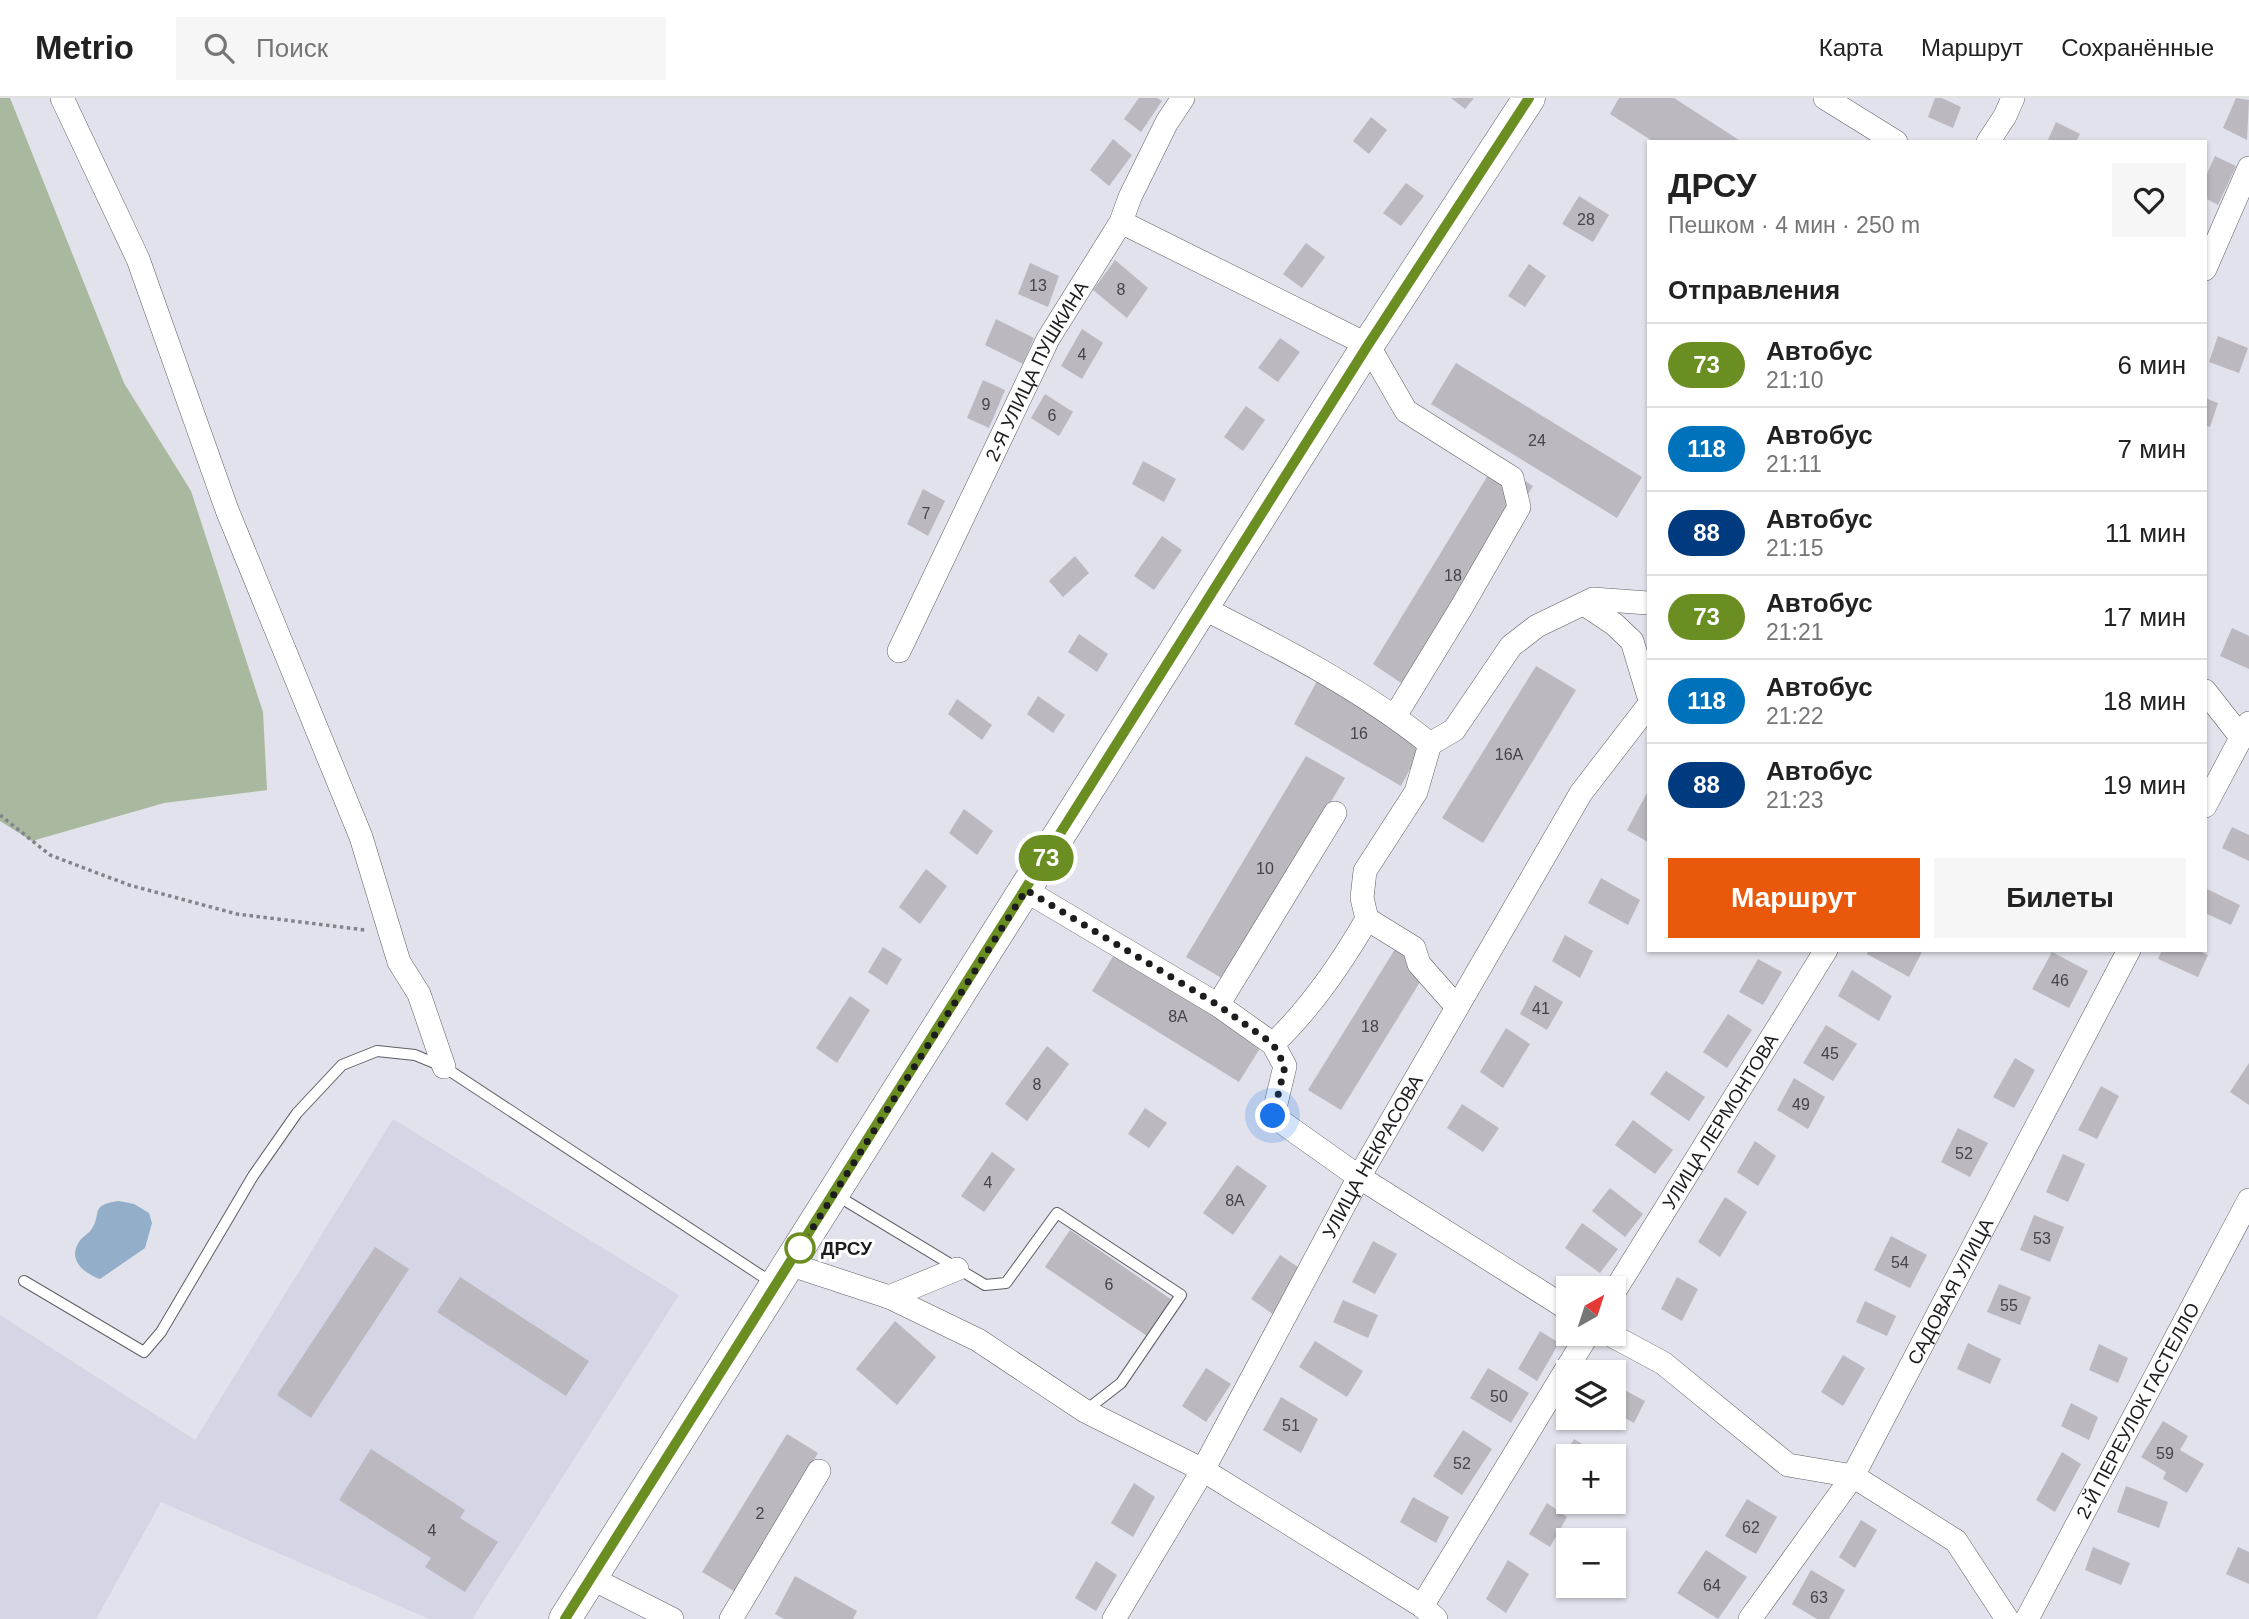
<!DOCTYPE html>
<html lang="ru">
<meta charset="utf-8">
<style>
body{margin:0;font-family:Arial,sans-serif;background:#f6f6f6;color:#222;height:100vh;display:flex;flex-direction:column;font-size:26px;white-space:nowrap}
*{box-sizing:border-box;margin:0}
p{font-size:23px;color:#767676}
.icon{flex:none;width:38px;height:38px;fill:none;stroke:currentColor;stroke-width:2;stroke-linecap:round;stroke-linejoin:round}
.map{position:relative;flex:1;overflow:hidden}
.panel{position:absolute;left:1647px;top:42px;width:560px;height:812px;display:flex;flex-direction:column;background:#fff;border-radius:0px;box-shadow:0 2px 5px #0004}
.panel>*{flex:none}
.badge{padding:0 14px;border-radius:23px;font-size:24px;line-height:46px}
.needle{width:46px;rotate:39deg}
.tools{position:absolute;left:1556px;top:1178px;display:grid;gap:14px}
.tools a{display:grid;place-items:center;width:70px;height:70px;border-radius:0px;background:#fff;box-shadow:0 2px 5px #0004;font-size:35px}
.you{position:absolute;width:35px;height:35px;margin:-18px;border:5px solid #fff;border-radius:50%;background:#1a73e8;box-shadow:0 0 0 10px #1a73e833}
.map>.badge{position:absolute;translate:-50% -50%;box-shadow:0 0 0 4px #fff}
h2{padding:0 21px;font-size:26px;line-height:63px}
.round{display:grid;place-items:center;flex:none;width:74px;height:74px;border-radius:0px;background:#f6f6f6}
.overview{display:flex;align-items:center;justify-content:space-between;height:119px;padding:0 21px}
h1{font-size:33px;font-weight:700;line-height:52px}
.action{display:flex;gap:14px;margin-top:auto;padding:14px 21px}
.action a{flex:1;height:80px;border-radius:0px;background:#ea580c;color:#fff;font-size:28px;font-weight:700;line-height:80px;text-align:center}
.action a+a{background:#f6f6f6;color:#222}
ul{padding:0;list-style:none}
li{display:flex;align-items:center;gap:21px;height:84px;padding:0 21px;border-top:2px solid #e0e0e0}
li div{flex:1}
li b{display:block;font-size:26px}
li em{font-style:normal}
li .badge{min-width:77px;font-weight:700;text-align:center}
header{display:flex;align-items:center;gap:42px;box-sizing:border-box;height:98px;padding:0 35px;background:#fff;border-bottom:2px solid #e0e0e0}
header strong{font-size:33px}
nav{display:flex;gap:38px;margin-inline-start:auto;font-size:24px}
.search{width:490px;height:63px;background:#f6f6f6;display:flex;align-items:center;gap:18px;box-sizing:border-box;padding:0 24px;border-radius:0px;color:#767676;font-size:26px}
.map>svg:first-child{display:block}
.built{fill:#d4d6e6}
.green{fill:#a9b99f}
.water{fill:#92aec8}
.building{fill:#bcb8c0}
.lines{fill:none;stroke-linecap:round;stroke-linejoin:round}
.lane-casing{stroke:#5e5f66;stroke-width:12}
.street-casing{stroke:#5e5f66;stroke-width:24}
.secondary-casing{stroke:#5e5f66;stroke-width:33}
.path{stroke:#83848a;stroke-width:3.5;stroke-dasharray:3.5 3.5;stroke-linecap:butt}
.lane{stroke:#fff;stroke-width:10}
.street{stroke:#fff;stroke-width:23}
.secondary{stroke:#fff;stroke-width:32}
.line-casing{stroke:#fff;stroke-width:16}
.line{stroke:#6b8e23;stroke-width:10}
.walk{stroke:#1d1d20;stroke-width:7;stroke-dasharray:0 12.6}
.stop-dot{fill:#fff;stroke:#6b8e23;stroke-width:3.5}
.labels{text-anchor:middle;stroke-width:6;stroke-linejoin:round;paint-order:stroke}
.number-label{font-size:16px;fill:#454448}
.street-label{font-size:19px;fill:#1d1d20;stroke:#fff}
.stop-label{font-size:19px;font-weight:bold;fill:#1d1d20;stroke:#fff;text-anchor:start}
</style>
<header>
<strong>Metrio</strong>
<div class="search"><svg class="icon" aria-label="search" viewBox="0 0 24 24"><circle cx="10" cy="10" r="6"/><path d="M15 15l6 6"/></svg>Поиск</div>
<nav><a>Карта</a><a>Маршрут</a><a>Сохранённые</a></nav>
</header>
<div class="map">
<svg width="2249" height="1521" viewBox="0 0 2249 1521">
<rect width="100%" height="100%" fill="#e1e2eb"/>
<path class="built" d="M393,1021L679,1197L472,1521H429L161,1404L96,1521H0V1217L195,1342Z"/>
<path class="green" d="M0,0H10L124,285L191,393L263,614L267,692L164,705L32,743L0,723Z"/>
<path class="water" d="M119,1103L134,1106L149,1115L152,1125L145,1150L100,1181C85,1176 67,1162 79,1144C82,1139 88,1136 91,1132C103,1116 88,1107 119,1103Z"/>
<g class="building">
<path d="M1139,0H1157L1162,3L1141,34L1124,21Z"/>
<path d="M1451,0H1474L1465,11Z"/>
<path d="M1619,0H1674L1742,44H1654L1610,16Z"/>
<path d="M1935,0H1942L1961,9L1953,30L1928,19Z"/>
<path d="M2236,0L2249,2L2247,42L2223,30Z"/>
<path d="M1371,19L1387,32L1369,56L1353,43Z"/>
<path d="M2056,24L2080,36L2076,44H2047Z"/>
<path d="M1113,41L1132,57L1109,88L1090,72Z"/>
<path d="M2215,58L2236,68L2218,107L2205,100V80Z"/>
<path d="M1406,85L1424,98L1401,128L1383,115Z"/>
<path d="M1579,98L1609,117L1593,144L1562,126Z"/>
<path d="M1306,145L1325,159L1302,190L1283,176Z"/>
<path d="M1115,162L1148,190L1127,220L1093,192Z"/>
<path d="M1030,165L1059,178L1048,209L1018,196Z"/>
<path d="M1529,166L1546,178L1525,209L1508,198Z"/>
<path d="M996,221L1034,240L1023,266L985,247Z"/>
<path d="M1082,231L1103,245L1082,281L1061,268Z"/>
<path d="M2218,238L2248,250L2239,275L2209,264Z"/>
<path d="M1280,240L1300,254L1278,284L1258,270Z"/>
<path d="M1456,265L1642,379L1617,420L1431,306Z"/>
<path d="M983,282L1005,292L989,330L967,320Z"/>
<path d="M1045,296L1073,314L1059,338L1031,320Z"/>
<path d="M2205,300L2218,305L2210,329L2205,327Z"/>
<path d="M1246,308L1265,322L1243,353L1224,339Z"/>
<path d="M1143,363L1176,381L1164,404L1132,386Z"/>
<path d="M1496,364L1533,388L1410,591L1373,566Z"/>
<path d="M923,391L945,403L928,438L907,426Z"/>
<path d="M1162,438L1182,452L1154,492L1134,478Z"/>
<path d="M1075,458L1089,475L1063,499L1049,483Z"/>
<path d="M2232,530L2249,538V571L2220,558Z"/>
<path d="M1079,536L1108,556L1097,574L1068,554Z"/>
<path d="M1536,568L1576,592L1483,745L1442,720Z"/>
<path d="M1317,583L1424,644L1401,688L1294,626Z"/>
<path d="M1038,598L1065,617L1053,635L1027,616Z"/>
<path d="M957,601L992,627L982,642L948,616Z"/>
<path d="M1306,658L1345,680L1225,882L1186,859Z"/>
<path d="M1648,693V744L1627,732Z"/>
<path d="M964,711L993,733L977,757L949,735Z"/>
<path d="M2232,729L2249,737V763L2222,750Z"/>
<path d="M926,771L947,788L920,826L899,809Z"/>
<path d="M1601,780L1640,802L1628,827L1588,805Z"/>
<path d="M2205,790L2240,807L2231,827L2205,815Z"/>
<path d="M1565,837L1593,853L1580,880L1552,863Z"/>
<path d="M1400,843L1433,863L1341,1012L1308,992Z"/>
<path d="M883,849L902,861L887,887L868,874Z"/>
<path d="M1117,852L1264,944L1239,984L1092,893Z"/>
<path d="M1868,852H1918L1922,854L1909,879L1867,856Z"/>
<path d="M2162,852H2197L2208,857L2198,879L2158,861Z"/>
<path d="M2052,854L2088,873L2069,910L2032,891Z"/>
<path d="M1758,861L1782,874L1763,907L1739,894Z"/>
<path d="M1852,872L1892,898L1879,923L1838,898Z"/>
<path d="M1535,887L1563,904L1547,932L1520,916Z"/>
<path d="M850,898L870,912L837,965L816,950Z"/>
<path d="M1728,916L1752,932L1727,970L1703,954Z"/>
<path d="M1826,927L1857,946L1833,983L1803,965Z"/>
<path d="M1506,930L1530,946L1503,990L1480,974Z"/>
<path d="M1047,948L1069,966L1027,1023L1005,1006Z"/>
<path d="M2015,960L2035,972L2014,1010L1993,999Z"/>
<path d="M2249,965V1007L2230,994Z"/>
<path d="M1666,973L1705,999L1689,1023L1650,996Z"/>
<path d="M1794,980L1825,999L1808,1031L1777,1012Z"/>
<path d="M2101,988L2119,998L2097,1041L2078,1032Z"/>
<path d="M1462,1006L1499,1030L1483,1054L1447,1030Z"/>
<path d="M1145,1010L1167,1025L1149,1050L1128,1036Z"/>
<path d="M1633,1022L1673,1052L1655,1076L1615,1047Z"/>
<path d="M1958,1030L1988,1045L1970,1079L1941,1064Z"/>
<path d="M1755,1043L1776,1058L1758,1088L1737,1074Z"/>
<path d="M992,1054L1015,1071L984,1114L961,1098Z"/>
<path d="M2063,1056L2085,1066L2068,1104L2046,1094Z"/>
<path d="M1237,1067L1267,1088L1233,1137L1203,1115Z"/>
<path d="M1610,1090L1643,1116L1625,1139L1592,1113Z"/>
<path d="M1725,1099L1747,1114L1720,1159L1698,1144Z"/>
<path d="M2034,1117L2064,1129L2050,1164L2020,1152Z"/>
<path d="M1582,1125L1618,1151L1600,1175L1565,1150Z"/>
<path d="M1070,1132L1172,1202L1147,1238L1045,1169Z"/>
<path d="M1891,1138L1927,1157L1910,1190L1874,1172Z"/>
<path d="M1373,1143L1397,1156L1375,1196L1352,1184Z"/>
<path d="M375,1149L409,1171L311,1320L277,1297Z"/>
<path d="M1280,1157L1304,1173L1274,1217L1251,1201Z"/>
<path d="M460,1179L589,1263L566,1298L437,1214Z"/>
<path d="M1677,1179L1698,1191L1682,1223L1661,1211Z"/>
<path d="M1999,1186L2031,1199L2020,1227L1987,1214Z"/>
<path d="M1343,1202L1378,1217L1368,1240L1333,1224Z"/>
<path d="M1865,1203L1896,1218L1887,1238L1856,1224Z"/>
<path d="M895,1223L936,1259L897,1307L856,1271Z"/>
<path d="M1540,1233L1559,1245L1537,1283L1518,1271Z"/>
<path d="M1315,1243L1363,1273L1347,1299L1299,1269Z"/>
<path d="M1968,1245L2001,1261L1990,1286L1957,1271Z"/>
<path d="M2099,1246L2128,1260L2118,1285L2089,1272Z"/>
<path d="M1843,1257L1865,1270L1843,1308L1821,1294Z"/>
<path d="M1206,1270L1231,1286L1206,1324L1182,1308Z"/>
<path d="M1488,1270L1529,1295L1511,1325L1470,1300Z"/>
<path d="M1615,1287L1645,1303L1634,1325L1614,1314Z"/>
<path d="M1281,1299L1318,1321L1301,1355L1263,1332Z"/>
<path d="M2071,1305L2098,1319L2089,1342L2061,1328Z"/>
<path d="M2163,1323L2188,1338L2180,1352L2204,1366L2187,1395L2163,1381L2166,1374L2141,1359Z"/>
<path d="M1463,1332L1492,1351L1462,1397L1433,1378Z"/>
<path d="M787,1336L818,1355L734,1493L702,1474Z"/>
<path d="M1574,1341L1602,1358H1568V1372L1559,1366Z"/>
<path d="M371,1351L465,1412L460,1420L498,1444L465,1494L425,1469L431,1460L339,1402Z"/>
<path d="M2062,1354L2081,1366L2055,1414L2036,1402Z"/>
<path d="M1134,1385L1155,1399L1133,1439L1111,1425Z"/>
<path d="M2126,1388L2168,1404L2159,1430L2117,1414Z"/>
<path d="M1413,1399L1449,1419L1436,1445L1400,1424Z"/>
<path d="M1747,1401L1777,1419L1756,1456L1725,1438Z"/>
<path d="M1547,1405L1567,1419L1550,1449L1529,1436Z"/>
<path d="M1861,1422L1877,1432L1855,1470L1839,1459Z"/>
<path d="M2093,1449L2130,1465L2121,1487L2085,1472Z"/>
<path d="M2238,1449L2249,1454V1486L2226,1476Z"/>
<path d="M1706,1452L1747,1479L1718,1521L1677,1495Z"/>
<path d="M1508,1462L1529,1476L1506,1515L1486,1501Z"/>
<path d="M1096,1463L1117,1477L1096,1513L1075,1500Z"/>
<path d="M1811,1472L1845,1492L1829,1521H1817L1792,1506Z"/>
<path d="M795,1478L857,1513L853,1521H784L775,1516Z"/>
</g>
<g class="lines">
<defs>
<g id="lane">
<path d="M836,1097L985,1187L1006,1185L1057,1115L1181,1197L1121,1285L1085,1313"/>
<path d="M24,1183L144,1254L161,1234L253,1078L297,1015L342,967L377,953L415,957L444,969L774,1186"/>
</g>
<g id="street">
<path d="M62,0L138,161L227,412L361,739L399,864L419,896L444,969"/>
<path d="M1825,0L1896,44"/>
<path d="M1988,44L2005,18L2013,0"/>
<path d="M1121,124L1368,247L1406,313L1512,380L1519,409L1461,510L1395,618"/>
<path d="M2205,171L2249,70"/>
<path d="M1584,506L1614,526L1632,543L1648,596"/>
<path d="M1203,510C1281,550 1362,591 1430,646L1416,694L1365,773L1362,800L1367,821C1341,866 1311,910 1273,946"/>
<path id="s1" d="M899,553L1048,241L1121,124L1130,99L1167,24L1183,0"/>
<path d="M2205,593L2241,639"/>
<path d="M1430,646L1454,632L1511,548L1537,528L1593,501L1648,505"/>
<path d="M2205,708L2249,625"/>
<path d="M1025,792L1218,907L1273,946L1285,968L1273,1018L1359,1079L1568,1211"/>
<path d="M1367,821L1414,850L1419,866L1457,909"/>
<path d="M1218,907L1335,715"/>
<path d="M789,1166L889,1199L978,1242L1085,1313L1203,1372L1422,1508L1436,1521"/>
<path id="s2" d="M1614,1194L1826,852"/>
<path d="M889,1199L957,1171"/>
<path d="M1609,1236L1663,1265L1788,1367L1853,1378L1956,1443L2007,1521"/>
<path d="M591,1480L672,1521"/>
<path d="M1422,1508L1588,1236"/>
<path d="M731,1521L819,1373"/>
<path id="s3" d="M1114,1521L1203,1372L1359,1079L1581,695L1648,608"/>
<path id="s4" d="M1750,1521L1853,1378L2129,852"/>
<path id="s5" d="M2027,1521L2249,1102"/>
</g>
<path id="secondary" d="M565,1521L1368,247L1529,0"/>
</defs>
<use href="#lane" class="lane-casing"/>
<use href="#street" class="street-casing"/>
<use href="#secondary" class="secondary-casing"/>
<path class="path" d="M0,717L50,757L129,787L237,816L365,832"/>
<use href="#lane" class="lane"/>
<use href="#street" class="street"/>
<use href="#secondary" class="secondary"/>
</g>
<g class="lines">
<defs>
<path id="line" d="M565,1521L1368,247L1529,0"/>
</defs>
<use href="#line" class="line-casing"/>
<use href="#line" class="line"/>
<path class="walk" d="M800,1150L1026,792L1218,907L1273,946L1285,968L1273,1018"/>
</g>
<circle class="stop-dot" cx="800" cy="1150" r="14"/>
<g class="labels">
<g class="number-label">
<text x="1586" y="127">28</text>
<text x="1038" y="193">13</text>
<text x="1121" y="197">8</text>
<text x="1082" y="262">4</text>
<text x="986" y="312">9</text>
<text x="1052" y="323">6</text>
<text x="1537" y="348">24</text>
<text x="926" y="421">7</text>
<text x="1453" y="483">18</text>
<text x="1359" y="641">16</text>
<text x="1509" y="662">16А</text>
<text x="1265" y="776">10</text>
<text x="2060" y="888">46</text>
<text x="1541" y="916">41</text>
<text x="1178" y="924">8А</text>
<text x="1370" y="934">18</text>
<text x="1830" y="961">45</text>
<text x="1037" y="992">8</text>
<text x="1801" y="1012">49</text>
<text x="1964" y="1061">52</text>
<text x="988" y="1090">4</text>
<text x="1235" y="1108">8А</text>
<text x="2042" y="1146">53</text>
<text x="1900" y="1170">54</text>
<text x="1109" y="1192">6</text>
<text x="2009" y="1213">55</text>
<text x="1499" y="1304">50</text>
<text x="1291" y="1333">51</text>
<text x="2165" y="1361">59</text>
<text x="1462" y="1371">52</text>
<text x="760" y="1421">2</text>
<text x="1751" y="1435">62</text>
<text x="432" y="1438">4</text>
<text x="1712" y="1493">64</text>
<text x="1819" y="1505">63</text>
</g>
<g class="street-label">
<text dy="7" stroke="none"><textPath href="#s1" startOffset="312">2-Я УЛИЦА ПУШКИНА</textPath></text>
<text dy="7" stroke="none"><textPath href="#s2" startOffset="201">УЛИЦА ЛЕРМОНТОВА</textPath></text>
<text dy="7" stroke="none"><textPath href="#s3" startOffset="530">УЛИЦА НЕКРАСОВА</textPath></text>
<text dy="7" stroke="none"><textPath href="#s4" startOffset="385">САДОВАЯ УЛИЦА</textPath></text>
<text dy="7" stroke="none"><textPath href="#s5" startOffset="236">2-Й ПЕРЕУЛОК ГАСТЕЛЛО</textPath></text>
</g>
<g class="stop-label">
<text x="821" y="1157">ДРСУ</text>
</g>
</g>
</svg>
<div class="tools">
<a><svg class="needle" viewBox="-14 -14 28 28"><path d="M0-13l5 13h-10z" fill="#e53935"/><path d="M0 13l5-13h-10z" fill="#767676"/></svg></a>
<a><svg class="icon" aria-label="layers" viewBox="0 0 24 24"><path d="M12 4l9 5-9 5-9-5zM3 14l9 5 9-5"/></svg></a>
<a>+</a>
<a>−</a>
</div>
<div class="you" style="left:1273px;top:1018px"></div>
<b class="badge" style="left:1046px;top:760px;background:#6b8e23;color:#fff">73</b>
<section class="panel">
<div class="overview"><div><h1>ДРСУ</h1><p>Пешком · 4 мин · 250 m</p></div><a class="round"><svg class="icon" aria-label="heart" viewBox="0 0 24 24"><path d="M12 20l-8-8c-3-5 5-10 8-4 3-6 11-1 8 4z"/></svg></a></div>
<h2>Отправления</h2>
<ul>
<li><span class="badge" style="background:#6b8e23;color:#fff">73</span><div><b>Автобус</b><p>21:10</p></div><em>6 мин</em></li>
<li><span class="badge" style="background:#0072bc;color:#fff">118</span><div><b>Автобус</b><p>21:11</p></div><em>7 мин</em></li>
<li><span class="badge" style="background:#003b80;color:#fff">88</span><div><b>Автобус</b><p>21:15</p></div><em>11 мин</em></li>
<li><span class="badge" style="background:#6b8e23;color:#fff">73</span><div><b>Автобус</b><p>21:21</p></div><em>17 мин</em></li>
<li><span class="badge" style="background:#0072bc;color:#fff">118</span><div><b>Автобус</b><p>21:22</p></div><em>18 мин</em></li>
<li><span class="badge" style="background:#003b80;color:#fff">88</span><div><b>Автобус</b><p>21:23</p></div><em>19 мин</em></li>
</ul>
<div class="action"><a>Маршрут</a><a>Билеты</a></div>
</section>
</div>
